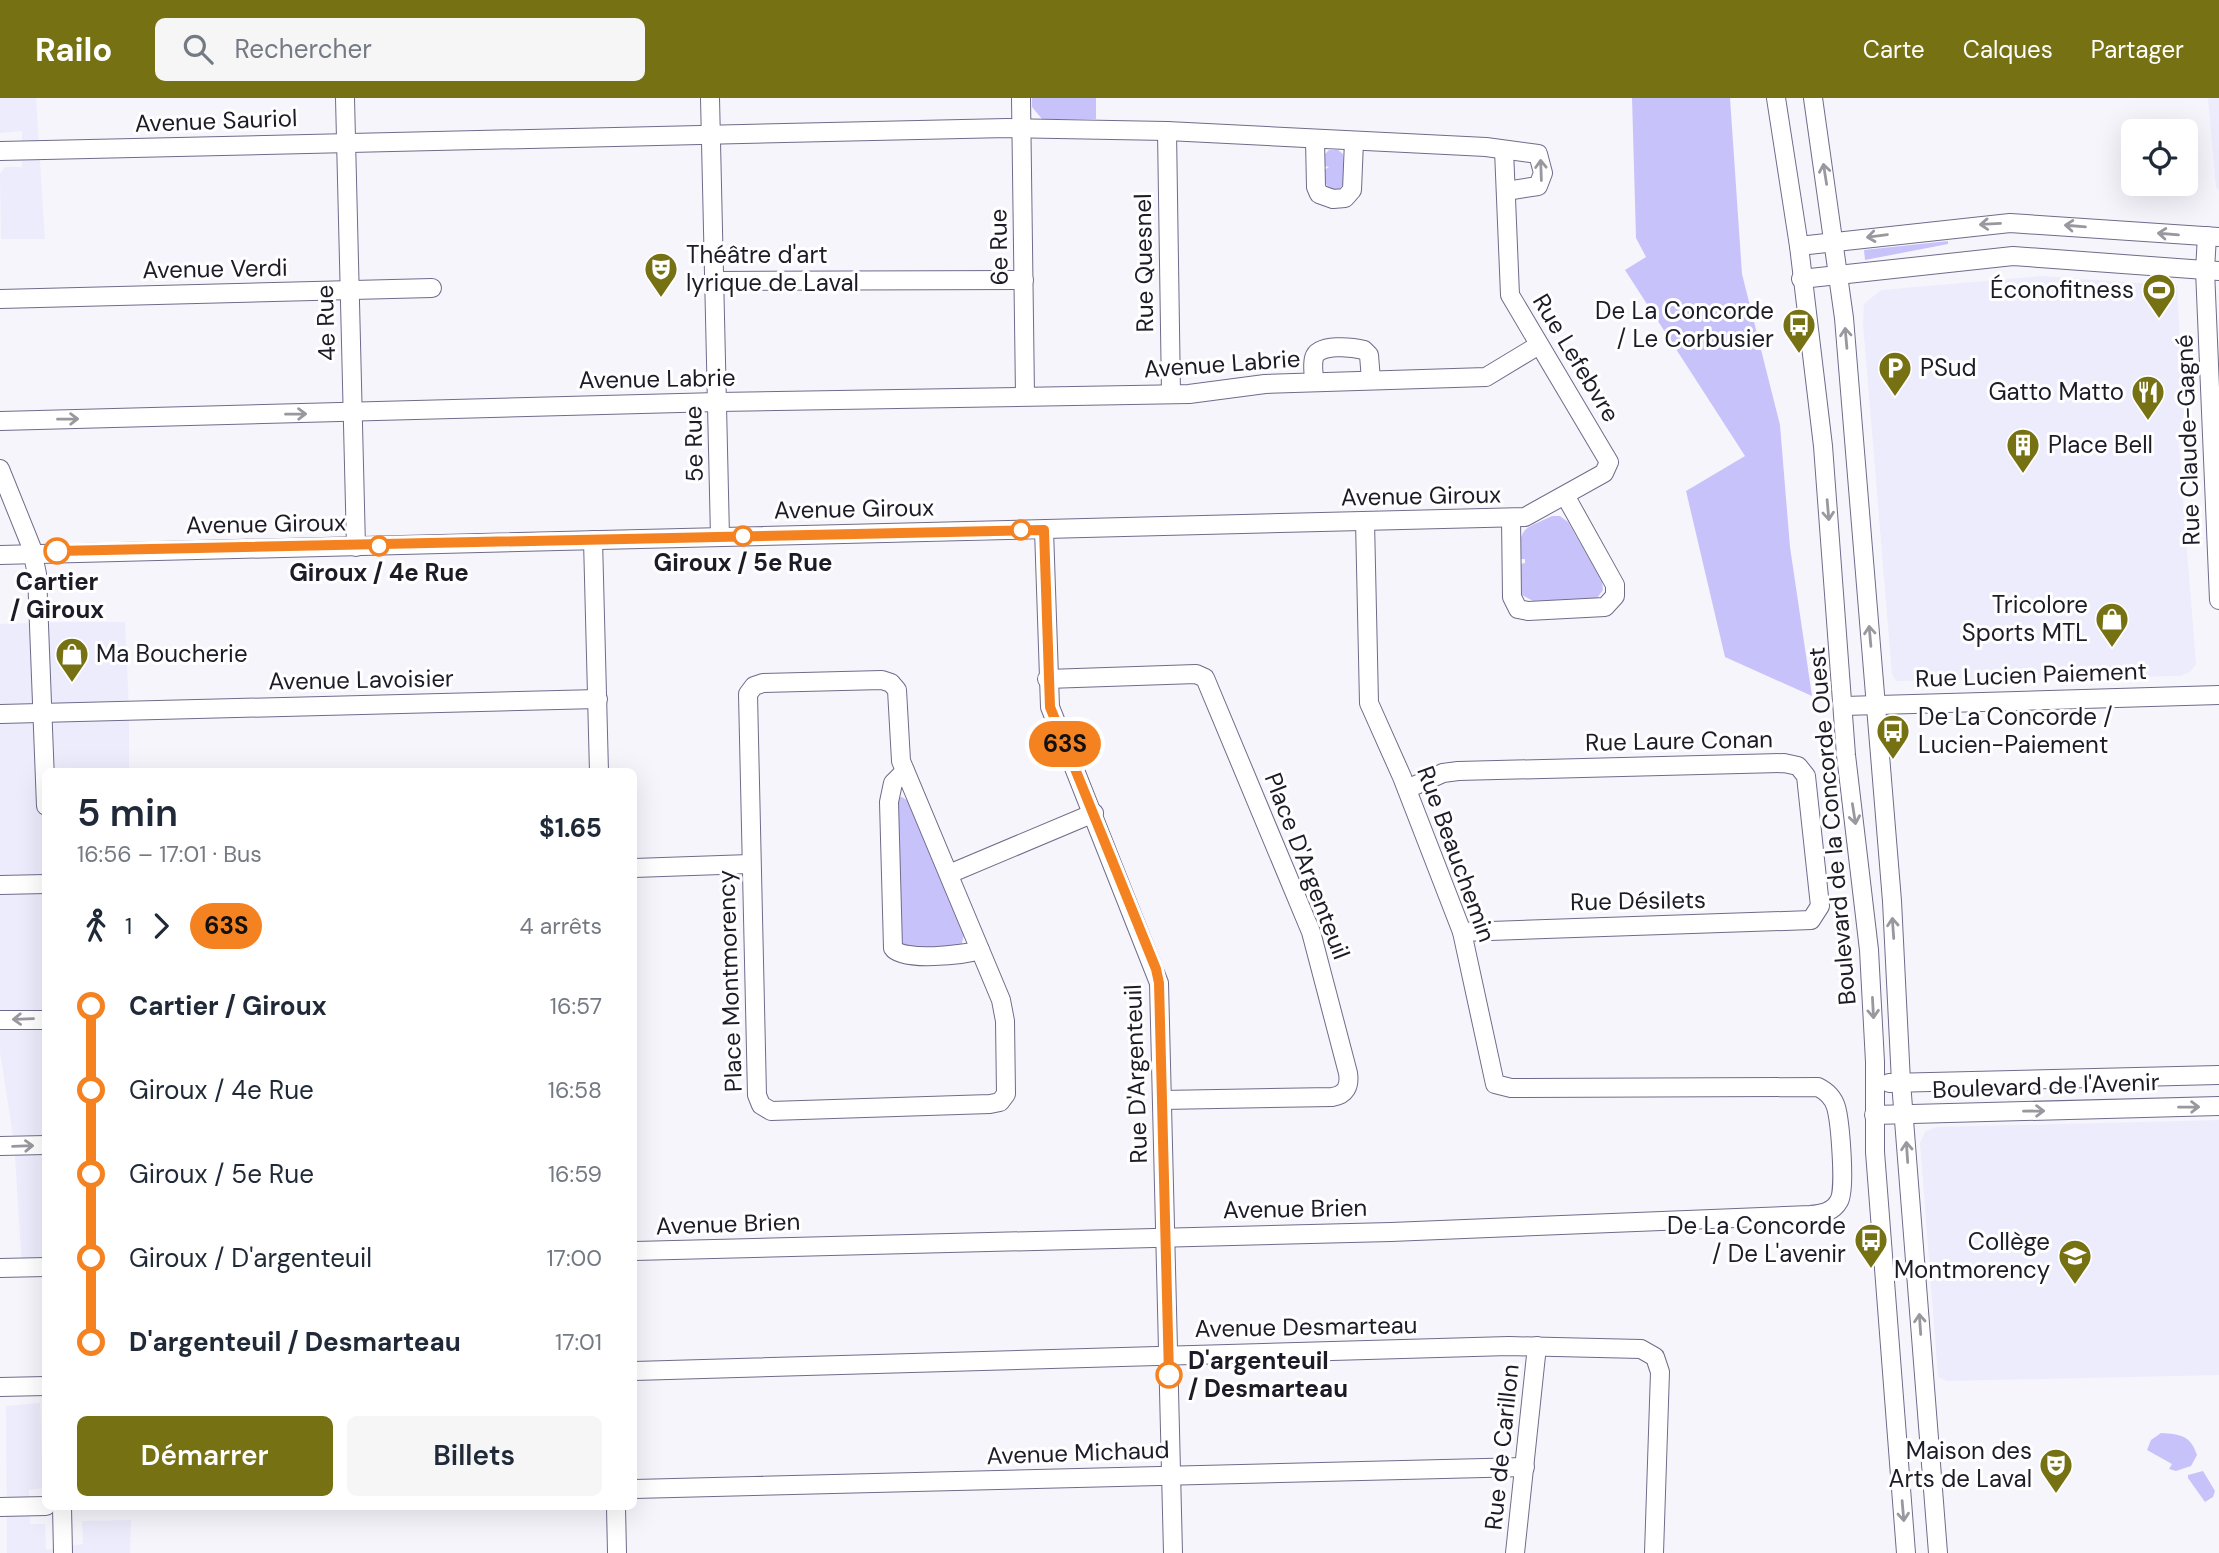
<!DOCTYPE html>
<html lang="fr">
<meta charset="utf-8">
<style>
body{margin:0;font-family:"DM Sans",sans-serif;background:#f6f6f7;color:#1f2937;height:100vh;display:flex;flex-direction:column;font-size:26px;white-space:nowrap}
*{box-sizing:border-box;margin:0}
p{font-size:23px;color:#747a83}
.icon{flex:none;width:38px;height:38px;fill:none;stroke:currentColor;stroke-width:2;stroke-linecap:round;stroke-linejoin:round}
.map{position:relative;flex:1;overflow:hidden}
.sheet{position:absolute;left:42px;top:670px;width:595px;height:742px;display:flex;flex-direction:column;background:#fff;border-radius:10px;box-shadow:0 7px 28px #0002}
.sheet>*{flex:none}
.badge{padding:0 14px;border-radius:23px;font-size:24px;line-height:46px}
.buttons{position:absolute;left:2121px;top:21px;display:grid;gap:14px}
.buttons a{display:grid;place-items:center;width:77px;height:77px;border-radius:10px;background:#fff;box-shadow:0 7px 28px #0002;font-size:35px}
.map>.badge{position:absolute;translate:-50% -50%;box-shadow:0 0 0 4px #fff}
.legs{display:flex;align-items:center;gap:10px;height:77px;padding:0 35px;font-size:23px}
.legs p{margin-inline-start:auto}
.headline{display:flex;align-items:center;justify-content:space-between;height:119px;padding:0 35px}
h1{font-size:38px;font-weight:600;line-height:52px}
.button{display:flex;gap:14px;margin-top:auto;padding:14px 35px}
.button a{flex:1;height:80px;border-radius:10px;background:#767113;color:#fff;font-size:28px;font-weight:600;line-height:80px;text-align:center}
.button a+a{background:#f6f6f7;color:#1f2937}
ul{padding:0 35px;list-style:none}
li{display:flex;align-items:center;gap:24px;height:84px;font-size:26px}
li i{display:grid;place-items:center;width:10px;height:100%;margin:0 9px;background:currentColor}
li i::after{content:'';width:18px;height:18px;margin:-9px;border:5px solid;border-radius:50%;background:#fff}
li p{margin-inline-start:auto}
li:first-child i{background:linear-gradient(#0000 50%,currentColor 0)}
li:last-child i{background:linear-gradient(currentColor 50%,#0000 0)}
header{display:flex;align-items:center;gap:42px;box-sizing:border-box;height:98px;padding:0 35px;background:#767113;color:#fff}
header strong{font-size:33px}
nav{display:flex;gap:38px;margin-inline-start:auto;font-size:24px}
.search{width:490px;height:63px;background:#f6f6f7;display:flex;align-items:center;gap:18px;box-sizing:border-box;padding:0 24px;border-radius:10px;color:#747a83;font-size:26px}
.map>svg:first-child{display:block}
.built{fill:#edecfd}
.green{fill:#c7c3fa}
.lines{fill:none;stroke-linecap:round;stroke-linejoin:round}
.minor-casing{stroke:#6e6c8a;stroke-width:20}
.minor{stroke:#fff;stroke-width:18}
.oneway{stroke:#99989e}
.line-1-casing{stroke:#fff;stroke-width:16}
.line-1{stroke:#f58220;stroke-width:10}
.stop-1-dot{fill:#fff;stroke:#f58220;stroke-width:3.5}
.labels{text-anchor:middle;stroke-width:6;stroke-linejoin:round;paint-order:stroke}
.street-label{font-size:24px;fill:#1c1b27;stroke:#fff}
.poi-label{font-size:24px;fill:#1c1b27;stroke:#fff;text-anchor:end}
.stop-label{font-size:24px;font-weight:bold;fill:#1c1b27;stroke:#fff}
</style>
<header>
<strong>Railo</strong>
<div class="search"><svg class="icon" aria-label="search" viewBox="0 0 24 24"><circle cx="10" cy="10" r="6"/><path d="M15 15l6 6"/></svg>Rechercher</div>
<nav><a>Carte</a><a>Calques</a><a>Partager</a></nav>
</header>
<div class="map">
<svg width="2219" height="1455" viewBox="0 0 2219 1455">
<rect width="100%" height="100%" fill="#f6f5fc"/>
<g class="built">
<path d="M0,0H36L45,141H1L0,76L5,69H22V33L0,35Z"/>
<path d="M2208,0H2219V93L2216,89Z"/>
<path d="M2042,178L2177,188L2184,315L2178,337L2196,566L2190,574L2180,578L1896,583L1892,576L1863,226L1864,206L1881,192Z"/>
<path d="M63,524H125L129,613V674H46V1166L22,1169L14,1044L0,954V526Z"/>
<path d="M2219,1022V1277L1947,1283L1938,1279L1920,1045L1925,1034L1936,1029Z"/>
<path d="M40,1305L43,1390L29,1392L30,1426H45L46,1452L83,1446L82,1423L131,1422L130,1455H7L6,1308Z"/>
</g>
<g class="green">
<path d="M1032,0H1096V21H1042L1032,9Z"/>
<path d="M1632,0H1730L1742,176L1780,327L1790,449L1812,598L1725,559L1686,393L1745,358L1625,172L1646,159L1636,140Z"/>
<path d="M1329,52H1338L1343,56L1345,83L1340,91H1329L1325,84L1324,72L1329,69L1324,68V57Z"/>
<path d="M1948,143V146L1865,162L1864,152Z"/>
<path d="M1552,418H1560L1568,424L1602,483L1603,492L1597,500L1533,503L1522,497L1520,466L1525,465V461H1520C1519,427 1524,432 1552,418Z"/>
<path d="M902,699L908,703L964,837L961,849L906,851L900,848L897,700Z"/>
<path d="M2161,1335C2181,1336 2191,1338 2197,1357L2191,1368L2176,1373L2169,1371L2172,1366L2147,1352L2151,1342Z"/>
<path d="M2203,1373L2215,1393L2213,1399L2205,1404L2188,1380V1377Z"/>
</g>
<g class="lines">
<defs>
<g id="minor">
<path d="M345,0L356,449"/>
<path d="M710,0L720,439"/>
<path d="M1021,0L1025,297"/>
<path d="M1776,0L1799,148L1823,348L1846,657L1869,852L1875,964V1054L1906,1455"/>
<path d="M1813,0L1844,220L1892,803L1901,984L1938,1455"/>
<path d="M1167,33L1171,296"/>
<path d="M1315,42L1316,89L1319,96L1333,101L1345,100L1352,92L1354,43"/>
<path d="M0,53L1007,30L1167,33L1486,49L1538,56L1543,75L1538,88L1506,93"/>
<path d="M2207,138L2205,172L2219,502"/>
<path d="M1799,148L2010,125L2219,139"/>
<path d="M1801,181L2013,158L2219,173"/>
<path d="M714,183L1024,182"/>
<path d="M0,201L432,190"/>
<path d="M1314,284C1314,277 1312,267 1314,260C1318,245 1353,249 1364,252L1369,257L1371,282"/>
<path d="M0,323L718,304L1189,296L1265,286L1486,279L1539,247"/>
<path d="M0,371L31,448L37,476L46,708"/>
<path d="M1511,421L1512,499L1518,511L1528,513L1605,509L1615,498V487L1566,399"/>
<path d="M1044,432L1050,609L1159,885L1173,1455"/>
<path d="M593,442L599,674"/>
<path d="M0,457L1525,419L1604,375L1609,364L1510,197L1504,52"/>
<path d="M1047,581L1196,576L1205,580L1311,834L1348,975C1350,988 1346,997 1332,999L1162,1002"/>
<path d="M882,582L891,585L897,592L901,663L1001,902L1005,923L1006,996L1000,1004L990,1006L771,1013L761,1007L757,997L748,596L754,588L763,585Z"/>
<path d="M1844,608L2219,597"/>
<path d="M0,616L598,601"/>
<path d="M905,673L893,685L889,704L893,850C902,864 964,857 980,852"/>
<path d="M1407,691L1443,675L1458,673L1784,665L1798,668L1806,678L1820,808L1811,822L1462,834"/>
<path d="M634,770L750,766"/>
<path d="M949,776L1094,715"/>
<path d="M0,787L46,786"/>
<path d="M0,922H46"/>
<path d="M1889,985L2219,977"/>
<path d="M1874,1017L2219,1008"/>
<path d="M0,1048L46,1047"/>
<path d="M634,1153L1391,1134L1810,1117C1822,1116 1833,1114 1839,1103C1846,1091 1840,1023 1836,1009C1833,999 1826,993 1818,989L1511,990L1495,986L1462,834L1402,679L1369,605L1365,423"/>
<path d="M0,1170L46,1169"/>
<path d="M634,1273L1509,1248L1641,1251L1655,1259L1660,1274L1654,1455"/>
<path d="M0,1289L46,1288"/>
<path d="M634,1391L1525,1369"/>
<path d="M0,1409L46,1408"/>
<path d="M62,1409L63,1455"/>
<path d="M616,1409L617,1455"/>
<path d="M1515,1455L1537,1248"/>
</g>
</defs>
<use href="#minor" class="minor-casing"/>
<use href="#minor" class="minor"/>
</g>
<defs><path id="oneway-shaft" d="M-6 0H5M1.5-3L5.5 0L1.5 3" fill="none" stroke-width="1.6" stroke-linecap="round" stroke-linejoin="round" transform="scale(1.75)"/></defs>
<g class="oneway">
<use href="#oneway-shaft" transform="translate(1541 72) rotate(-92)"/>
<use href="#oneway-shaft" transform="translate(1825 76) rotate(-99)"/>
<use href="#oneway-shaft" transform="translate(1990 126) rotate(177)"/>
<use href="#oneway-shaft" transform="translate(2075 128) rotate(-175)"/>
<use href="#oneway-shaft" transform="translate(2168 136) rotate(-175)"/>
<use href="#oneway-shaft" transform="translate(1877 138) rotate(173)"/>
<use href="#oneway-shaft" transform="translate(1846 240) rotate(-95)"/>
<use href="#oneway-shaft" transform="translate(296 316) rotate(-1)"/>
<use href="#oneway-shaft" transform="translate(68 321) rotate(-1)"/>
<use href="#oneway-shaft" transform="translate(1828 412) rotate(85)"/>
<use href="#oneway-shaft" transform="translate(1870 538) rotate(-95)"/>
<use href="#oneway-shaft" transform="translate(1854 716) rotate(81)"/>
<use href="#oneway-shaft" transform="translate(1893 830) rotate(-94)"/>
<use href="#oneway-shaft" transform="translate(1873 910) rotate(87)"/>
<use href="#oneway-shaft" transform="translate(23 921) rotate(178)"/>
<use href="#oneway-shaft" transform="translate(2189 1009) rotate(-1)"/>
<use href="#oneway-shaft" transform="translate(2034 1013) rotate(-1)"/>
<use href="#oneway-shaft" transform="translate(23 1048) rotate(-2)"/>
<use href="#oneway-shaft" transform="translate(1907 1054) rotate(-94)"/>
<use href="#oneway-shaft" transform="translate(1920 1226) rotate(-94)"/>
<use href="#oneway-shaft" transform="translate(1903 1413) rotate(85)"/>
</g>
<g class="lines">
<defs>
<path id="line-1" d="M57,453L1044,432L1050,609L1156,871L1159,885L1169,1277"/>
</defs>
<use href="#line-1" class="line-1-casing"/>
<use href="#line-1" class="line-1"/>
</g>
<defs>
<symbol id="theatre-pin" viewBox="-11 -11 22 30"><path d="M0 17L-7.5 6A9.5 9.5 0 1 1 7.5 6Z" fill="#767113" stroke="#fff"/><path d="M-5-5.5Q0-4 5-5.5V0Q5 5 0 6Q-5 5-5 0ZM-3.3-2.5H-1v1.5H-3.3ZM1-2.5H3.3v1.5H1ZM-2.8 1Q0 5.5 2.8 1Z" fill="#fff"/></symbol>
<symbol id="stadium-pin" viewBox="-11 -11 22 30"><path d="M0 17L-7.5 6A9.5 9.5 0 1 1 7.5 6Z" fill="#767113" stroke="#fff"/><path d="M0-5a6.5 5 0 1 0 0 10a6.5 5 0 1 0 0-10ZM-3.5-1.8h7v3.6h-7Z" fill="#fff"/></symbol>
<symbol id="bus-pin" viewBox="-11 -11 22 30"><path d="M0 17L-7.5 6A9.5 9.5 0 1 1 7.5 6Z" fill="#767113" stroke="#fff"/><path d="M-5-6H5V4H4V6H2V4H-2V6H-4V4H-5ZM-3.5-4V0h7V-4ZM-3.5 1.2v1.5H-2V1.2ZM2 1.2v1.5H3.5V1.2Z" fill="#fff"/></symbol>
<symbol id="parking-pin" viewBox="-11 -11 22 30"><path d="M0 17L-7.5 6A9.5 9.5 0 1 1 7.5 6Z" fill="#767113" stroke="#fff"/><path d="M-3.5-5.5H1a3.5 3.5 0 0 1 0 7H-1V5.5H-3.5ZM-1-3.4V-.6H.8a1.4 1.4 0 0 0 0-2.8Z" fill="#fff"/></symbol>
<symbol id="restaurant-pin" viewBox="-11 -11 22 30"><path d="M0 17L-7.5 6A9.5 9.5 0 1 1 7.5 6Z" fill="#767113" stroke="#fff"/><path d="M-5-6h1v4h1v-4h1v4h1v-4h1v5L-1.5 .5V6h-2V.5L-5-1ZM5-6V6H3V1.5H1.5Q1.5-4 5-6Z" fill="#fff"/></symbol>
<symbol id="building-pin" viewBox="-11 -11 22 30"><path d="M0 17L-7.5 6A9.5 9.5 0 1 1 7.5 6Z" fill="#767113" stroke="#fff"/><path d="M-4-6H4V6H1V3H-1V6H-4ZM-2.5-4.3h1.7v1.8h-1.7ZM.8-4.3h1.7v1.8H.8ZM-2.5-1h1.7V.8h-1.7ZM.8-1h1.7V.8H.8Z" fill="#fff"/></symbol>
<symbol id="shop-pin" viewBox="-11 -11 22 30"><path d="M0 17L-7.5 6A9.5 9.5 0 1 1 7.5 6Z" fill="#767113" stroke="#fff"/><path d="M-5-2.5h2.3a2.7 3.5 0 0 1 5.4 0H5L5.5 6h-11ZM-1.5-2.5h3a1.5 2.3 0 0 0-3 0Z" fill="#fff"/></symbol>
<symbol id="university-pin" viewBox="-11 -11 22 30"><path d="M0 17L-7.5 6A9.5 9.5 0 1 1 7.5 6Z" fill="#767113" stroke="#fff"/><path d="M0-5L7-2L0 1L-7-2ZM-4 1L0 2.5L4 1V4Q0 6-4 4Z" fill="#fff"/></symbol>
</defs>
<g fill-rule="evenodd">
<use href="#theatre-pin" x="642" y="152" width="38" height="52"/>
<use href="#stadium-pin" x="2140" y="173" width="38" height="52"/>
<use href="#bus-pin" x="1780" y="208" width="38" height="52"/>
<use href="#parking-pin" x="1876" y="251" width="38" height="52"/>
<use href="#restaurant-pin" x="2129" y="275" width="38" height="52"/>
<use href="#building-pin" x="2004" y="328" width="38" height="52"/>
<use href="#shop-pin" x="2093" y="502" width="38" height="52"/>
<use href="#shop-pin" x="53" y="537" width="38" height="52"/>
<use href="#bus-pin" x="1874" y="614" width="38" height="52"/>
<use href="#bus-pin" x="1852" y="1123" width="38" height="52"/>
<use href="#university-pin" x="2056" y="1139" width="38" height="52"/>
<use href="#theatre-pin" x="2037" y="1348" width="38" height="52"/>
</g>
<g class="stop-1-dot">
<circle cx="1021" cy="432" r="9"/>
<circle cx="743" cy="438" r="9"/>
<circle cx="379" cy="448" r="9"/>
<circle cx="57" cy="453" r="12"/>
<circle cx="1169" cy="1277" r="12"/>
</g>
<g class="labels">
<g class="street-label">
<text transform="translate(216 23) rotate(-2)" y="8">Avenue Sauriol</text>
<text transform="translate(999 149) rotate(-91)" y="8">6e Rue</text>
<text transform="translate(1144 165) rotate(-91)" y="8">Rue Quesnel</text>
<text transform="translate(215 171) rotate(-1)" y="8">Avenue Verdi</text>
<text transform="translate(326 225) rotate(-92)" y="8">4e Rue</text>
<text transform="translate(1576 260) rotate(59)" y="8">Rue Lefebvre</text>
<text transform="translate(1222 266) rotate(-4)" y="8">Avenue Labrie</text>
<text transform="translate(657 281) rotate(-1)" y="8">Avenue Labrie</text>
<text transform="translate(2188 342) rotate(-92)" y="8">Rue Claude-Gagné</text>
<text transform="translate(694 346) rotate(-91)" y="8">5e Rue</text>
<text transform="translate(1421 398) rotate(-1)" y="8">Avenue Giroux</text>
<text transform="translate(854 411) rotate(-1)" y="8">Avenue Giroux</text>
<text transform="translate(266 426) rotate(-1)" y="8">Avenue Giroux</text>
<text transform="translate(2031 577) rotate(-2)" y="8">Rue Lucien Paiement</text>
<text transform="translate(361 582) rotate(-1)" y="8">Avenue Lavoisier</text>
<text transform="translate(1679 643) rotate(-1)" y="8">Rue Laure Conan</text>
<text transform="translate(1832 728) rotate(-95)" y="8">Boulevard de la Concorde Ouest</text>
<text transform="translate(1456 756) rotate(70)" y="8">Rue Beauchemin</text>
<text transform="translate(1307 768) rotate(69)" y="8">Place D'Argenteuil</text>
<text transform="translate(1638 803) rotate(-1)" y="8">Rue Désilets</text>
<text transform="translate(730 883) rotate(-92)" y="8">Place Montmorency</text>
<text transform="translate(1136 976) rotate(-92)" y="8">Rue D'Argenteuil</text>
<text transform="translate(2046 988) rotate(-2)" y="8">Boulevard de l'Avenir</text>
<text transform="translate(1295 1111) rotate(-1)" y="8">Avenue Brien</text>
<text transform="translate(728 1126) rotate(-2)" y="8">Avenue Brien</text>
<text transform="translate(1306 1229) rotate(-1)" y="8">Avenue Desmarteau</text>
<text transform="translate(1502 1349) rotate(-84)" y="8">Rue de Carillon</text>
<text transform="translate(1078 1355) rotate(-2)" y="8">Avenue Michaud</text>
</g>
<g class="poi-label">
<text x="686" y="165" text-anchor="start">Théâtre d'art<tspan x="686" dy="28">lyrique de Laval</tspan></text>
<text x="2134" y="200">Éconofitness</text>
<text x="1774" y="221">De La Concorde<tspan x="1774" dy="28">/ Le Corbusier</tspan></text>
<text x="1920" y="278" text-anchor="start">PSud</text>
<text x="2124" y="302">Gatto Matto</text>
<text x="2048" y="355" text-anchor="start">Place Bell</text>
<text x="2088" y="515">Tricolore<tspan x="2088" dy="28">Sports MTL</tspan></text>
<text x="96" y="564" text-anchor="start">Ma Boucherie</text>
<text x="1918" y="627" text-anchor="start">De La Concorde /<tspan x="1918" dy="28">Lucien-Paiement</tspan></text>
<text x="1846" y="1136">De La Concorde<tspan x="1846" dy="28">/ De L'avenir</tspan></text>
<text x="2050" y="1152">Collège<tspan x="2050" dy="28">Montmorency</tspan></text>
<text x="2032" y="1361">Maison des<tspan x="2032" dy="28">Arts de Laval</tspan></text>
</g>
<g class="stop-label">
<text x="743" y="473">Giroux / 5e Rue</text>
<text x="379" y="483">Giroux / 4e Rue</text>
<text x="57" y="492">Cartier<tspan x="57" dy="28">/ Giroux</tspan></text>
<text x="1188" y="1271" text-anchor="start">D'argenteuil<tspan x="1188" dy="28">/ Desmarteau</tspan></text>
</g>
</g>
</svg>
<div class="buttons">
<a><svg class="icon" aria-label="locate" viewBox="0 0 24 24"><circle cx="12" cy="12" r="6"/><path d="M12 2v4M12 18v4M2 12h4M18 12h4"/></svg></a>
</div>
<b class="badge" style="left:1065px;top:646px;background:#f58220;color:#111">63S</b>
<section class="sheet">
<div class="headline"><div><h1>5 min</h1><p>16:56 – 17:01 · Bus</p></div><b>$1.65</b></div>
<div class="legs"><svg class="icon" aria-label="walk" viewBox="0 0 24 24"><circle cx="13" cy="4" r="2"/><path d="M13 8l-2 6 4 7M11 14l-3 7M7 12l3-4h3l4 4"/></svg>1<svg class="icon" aria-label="forward" viewBox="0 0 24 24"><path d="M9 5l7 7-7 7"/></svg><b class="badge" style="background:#f58220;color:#111">63S</b><p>4 arrêts</p></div>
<ul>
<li><i style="color:#f58220"></i><b>Cartier / Giroux</b><p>16:57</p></li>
<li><i style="color:#f58220"></i><span>Giroux / 4e Rue</span><p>16:58</p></li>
<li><i style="color:#f58220"></i><span>Giroux / 5e Rue</span><p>16:59</p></li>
<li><i style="color:#f58220"></i><span>Giroux / D'argenteuil</span><p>17:00</p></li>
<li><i style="color:#f58220"></i><b>D'argenteuil / Desmarteau</b><p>17:01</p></li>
</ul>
<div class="button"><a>Démarrer</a><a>Billets</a></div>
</section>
</div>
